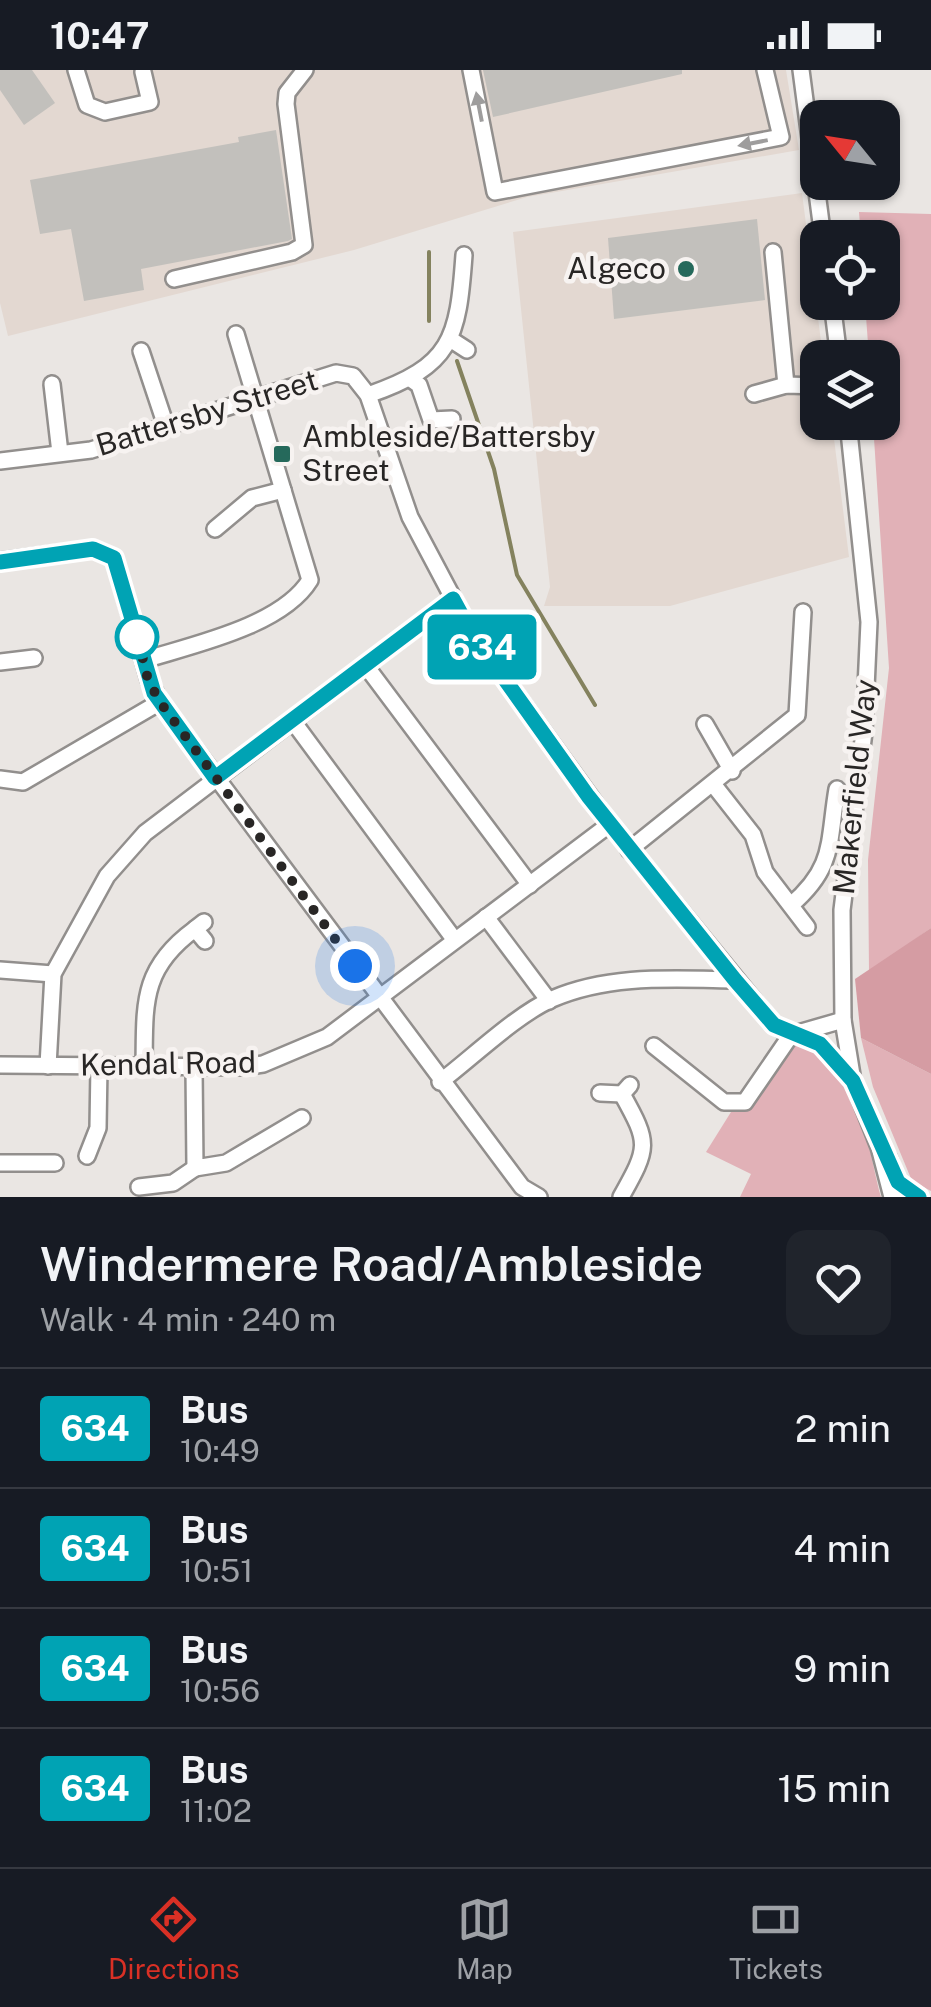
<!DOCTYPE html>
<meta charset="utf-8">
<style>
body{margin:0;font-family:"Public Sans",sans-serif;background:#20242c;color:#f1f3f6;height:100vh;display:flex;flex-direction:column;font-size:38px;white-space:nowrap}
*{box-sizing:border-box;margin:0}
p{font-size:32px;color:#9ea1a6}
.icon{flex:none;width:55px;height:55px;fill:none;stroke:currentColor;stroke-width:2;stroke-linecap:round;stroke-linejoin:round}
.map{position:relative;height:1127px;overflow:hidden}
.sheet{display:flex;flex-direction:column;background:#171b24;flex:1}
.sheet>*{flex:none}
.badge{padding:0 20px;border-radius:8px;font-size:35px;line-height:65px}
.needle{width:65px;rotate:300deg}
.fabs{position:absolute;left:800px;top:30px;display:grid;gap:20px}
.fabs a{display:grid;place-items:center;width:100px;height:100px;border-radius:20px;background:#171b24;box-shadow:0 2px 8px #0004;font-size:50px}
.you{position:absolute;width:50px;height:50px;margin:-25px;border:8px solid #fff;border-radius:50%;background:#1a73e8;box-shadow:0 0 0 15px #1a73e833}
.map>.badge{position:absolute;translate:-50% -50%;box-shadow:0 0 0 5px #fff}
.round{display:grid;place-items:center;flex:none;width:105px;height:105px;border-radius:20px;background:#20242c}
.head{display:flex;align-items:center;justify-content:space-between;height:170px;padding:0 40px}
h1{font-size:48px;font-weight:600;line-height:75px}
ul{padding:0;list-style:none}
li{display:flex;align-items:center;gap:30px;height:120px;padding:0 40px;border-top:2px solid #363941}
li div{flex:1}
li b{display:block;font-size:38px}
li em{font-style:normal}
li .badge{min-width:110px;font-weight:700;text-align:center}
.status{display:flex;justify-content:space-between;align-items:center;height:70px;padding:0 50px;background:#171b24;direction:ltr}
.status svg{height:28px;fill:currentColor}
.dock{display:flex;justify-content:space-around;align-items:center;height:140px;border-top:2px solid #363941;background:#171b24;font-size:28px;color:#9ea1a6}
.dock a{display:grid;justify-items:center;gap:5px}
.dock .active{color:#d93025}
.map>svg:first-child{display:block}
.built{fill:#e3d8d1}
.green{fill:#e1b1b7}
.forest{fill:#d59ca3}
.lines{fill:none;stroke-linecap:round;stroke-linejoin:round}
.stream{stroke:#84825e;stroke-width:4}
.building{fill:#c2c0bc}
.minor-casing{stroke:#928f8d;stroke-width:20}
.minor{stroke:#fff;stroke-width:15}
.oneway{fill:#9e9d9d}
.line-casing{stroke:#fff;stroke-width:22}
.line{stroke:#00a3b4;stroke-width:15}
.walk{stroke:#282625;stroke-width:10;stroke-dasharray:0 18}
.poi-dot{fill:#25695b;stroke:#f7f3f1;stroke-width:4}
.stop-dot{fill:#fff;stroke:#00a3b4;stroke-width:5}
.labels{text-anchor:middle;stroke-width:9;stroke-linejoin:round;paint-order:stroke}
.poi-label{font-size:30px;fill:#282625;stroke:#f7f3f1;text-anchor:end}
.street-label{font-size:30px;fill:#282625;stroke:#f7f3f1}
</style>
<div class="status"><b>10:47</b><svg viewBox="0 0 49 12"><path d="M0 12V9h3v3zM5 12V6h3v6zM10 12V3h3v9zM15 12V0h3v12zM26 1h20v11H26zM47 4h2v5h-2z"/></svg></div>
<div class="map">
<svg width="931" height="1127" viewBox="0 0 931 1127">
<rect width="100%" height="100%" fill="#eae6e3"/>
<g class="built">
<path d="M0,0H786L799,80L527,127L354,180L8,266L0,233Z"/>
<path d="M802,123L823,287L818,288V352L832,353L849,487L670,536H544L550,517L513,162Z"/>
</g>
<g class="green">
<path d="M859,142L931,144V858L869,902L868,790L889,598L873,353L882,352V288L869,287L865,233L882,232V168L861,167Z"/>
<path d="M861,968L931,1004V1121L912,1111L873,1017Z"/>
<path d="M794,970C866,1012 862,1053 881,1127H740L751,1104L706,1082L731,1042L744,1039Z"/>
</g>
<path class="forest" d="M931,858V1004L861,968L855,909Z"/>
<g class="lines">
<g class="stream">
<path d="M429,182V251"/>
<path d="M457,291L494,399L517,505L595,635"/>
</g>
</g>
<g class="building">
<path d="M0,0H32L55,33L24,55L0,20Z"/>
<path d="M483,0H682V4L493,47Z"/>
<path d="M276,60L292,169L288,171L141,199L144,220L84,231L71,159L40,164L30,110L239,72L238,67Z"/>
<path d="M757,149L765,230L614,249L608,168Z"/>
</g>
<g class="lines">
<defs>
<g id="minor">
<path d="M76,0L87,35L105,42L150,32L143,2"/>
<path d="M471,0L495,122L781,67L765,0"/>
<path d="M801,0L823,168"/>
<path d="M773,182L786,315"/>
<path d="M174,209L292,182L304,175L286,34L287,23L305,0"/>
<path d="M832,232L839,288"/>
<path d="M450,269L467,280"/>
<path d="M141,281L166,356"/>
<path d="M412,310L419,315L431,350L452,349"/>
<path d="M52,314L60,383"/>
<path d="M754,324L786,315L818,316"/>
<path d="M368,325C452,296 458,269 464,185"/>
<path d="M848,352L869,552L864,662L842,840L843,950L853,1011L879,1077L892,1127"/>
<path d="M0,391L91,380L336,303L353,306L368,325L410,447L471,562L610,754L774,955L791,965L843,950"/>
<path d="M215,459L252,428L283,420"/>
<path d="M0,491L93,479L114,488L149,610L160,632L522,1117L539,1127"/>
<path d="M144,590C192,575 282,556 310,510L236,264"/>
<path d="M0,592L34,588"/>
<path d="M366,596L530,815"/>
<path d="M292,650L454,869"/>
<path d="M705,654L732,701"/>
<path d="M0,709L23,712L160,632"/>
<path d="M713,714L753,765L765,802L807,857"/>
<path d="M629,780L797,645L803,542"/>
<path d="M791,835C835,797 828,773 837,719"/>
<path d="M486,847L549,931"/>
<path d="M204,852L195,859L205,871"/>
<path d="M0,900L53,904"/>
<path d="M798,963L820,975L848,1005"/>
<path d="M654,976L724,1032H745L791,965"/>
<path d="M0,995L243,997L263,994L327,967L610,754"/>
<path d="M48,996L53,904L107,806L145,763L453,529"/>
<path d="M144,997C145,935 140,899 195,859"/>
<path d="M194,998L195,1098L226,1093L302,1048"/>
<path d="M440,1012C473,987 516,945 552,929C610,904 673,909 735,910"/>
<path d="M600,1023L622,1024L630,1015"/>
<path d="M87,1086L98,1058L99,996"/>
<path d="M888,1087L903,1127"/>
<path d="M0,1093H55"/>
<path d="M898,1112L919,1127"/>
<path d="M139,1117L173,1113L195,1098"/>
<path d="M621,1127C649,1077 650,1074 622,1024"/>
</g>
</defs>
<use href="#minor" class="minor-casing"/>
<use href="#minor" class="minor"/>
</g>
<defs><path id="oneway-solid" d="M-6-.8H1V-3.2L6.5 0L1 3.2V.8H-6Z" transform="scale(2.5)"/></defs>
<g class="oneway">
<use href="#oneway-solid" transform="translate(479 37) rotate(-101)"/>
<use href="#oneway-solid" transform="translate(753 73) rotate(169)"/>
</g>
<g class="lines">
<defs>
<path id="line" d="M0,492L93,479L114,488L154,623L215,708L453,529L471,562L588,726L735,910L774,955L820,974L853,1011L898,1112L919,1127"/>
</defs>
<use href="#line" class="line-casing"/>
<use href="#line" class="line"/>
<path class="walk" d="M137,567L136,560L148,610L160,632L355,896"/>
</g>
<g class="poi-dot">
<circle cx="686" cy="199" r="10"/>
<rect x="272" y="374" width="20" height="20" rx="5"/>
</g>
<circle class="stop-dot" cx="137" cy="567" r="20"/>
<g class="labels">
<g class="poi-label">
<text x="666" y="209">Algeco</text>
<text x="302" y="377" text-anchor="start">Ambleside/Battersby<tspan x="302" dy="34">Street</tspan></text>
</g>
<g class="street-label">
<text transform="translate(207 343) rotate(-17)" y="10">Battersby Street</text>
<text transform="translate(855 717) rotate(-84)" y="10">Makerfield Way</text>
<text transform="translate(168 994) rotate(-1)" y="10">Kendal Road</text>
</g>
</g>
</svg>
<div class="fabs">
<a><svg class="needle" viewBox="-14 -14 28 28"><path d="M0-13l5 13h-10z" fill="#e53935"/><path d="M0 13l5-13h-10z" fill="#9ea1a6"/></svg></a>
<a><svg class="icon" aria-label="locate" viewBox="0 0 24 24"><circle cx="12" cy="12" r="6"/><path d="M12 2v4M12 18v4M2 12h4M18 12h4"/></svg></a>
<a><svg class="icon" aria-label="layers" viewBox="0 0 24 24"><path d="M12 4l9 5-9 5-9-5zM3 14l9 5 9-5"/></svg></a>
</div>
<div class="you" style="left:355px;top:896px"></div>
<b class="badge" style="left:482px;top:577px;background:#00a3b4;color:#fff">634</b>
</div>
<section class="sheet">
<div class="head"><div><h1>Windermere Road/Ambleside</h1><p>Walk · 4 min · 240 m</p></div><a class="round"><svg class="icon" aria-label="heart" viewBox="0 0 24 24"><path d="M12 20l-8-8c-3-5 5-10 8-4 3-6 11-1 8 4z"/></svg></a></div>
<ul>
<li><span class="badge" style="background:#00a3b4;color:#fff">634</span><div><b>Bus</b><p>10:49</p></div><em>2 min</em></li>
<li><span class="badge" style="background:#00a3b4;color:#fff">634</span><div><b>Bus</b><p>10:51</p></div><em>4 min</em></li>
<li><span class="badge" style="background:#00a3b4;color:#fff">634</span><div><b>Bus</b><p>10:56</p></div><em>9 min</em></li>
<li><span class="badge" style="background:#00a3b4;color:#fff">634</span><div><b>Bus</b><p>11:02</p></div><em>15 min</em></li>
</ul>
</section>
<nav class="dock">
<a class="active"><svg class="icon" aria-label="directions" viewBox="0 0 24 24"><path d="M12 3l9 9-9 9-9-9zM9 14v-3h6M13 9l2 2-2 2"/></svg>Directions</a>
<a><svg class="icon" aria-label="map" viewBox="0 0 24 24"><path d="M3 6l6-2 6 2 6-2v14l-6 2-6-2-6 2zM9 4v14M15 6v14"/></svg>Map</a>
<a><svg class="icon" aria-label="tickets" viewBox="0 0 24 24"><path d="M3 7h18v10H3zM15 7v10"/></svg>Tickets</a>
</nav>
